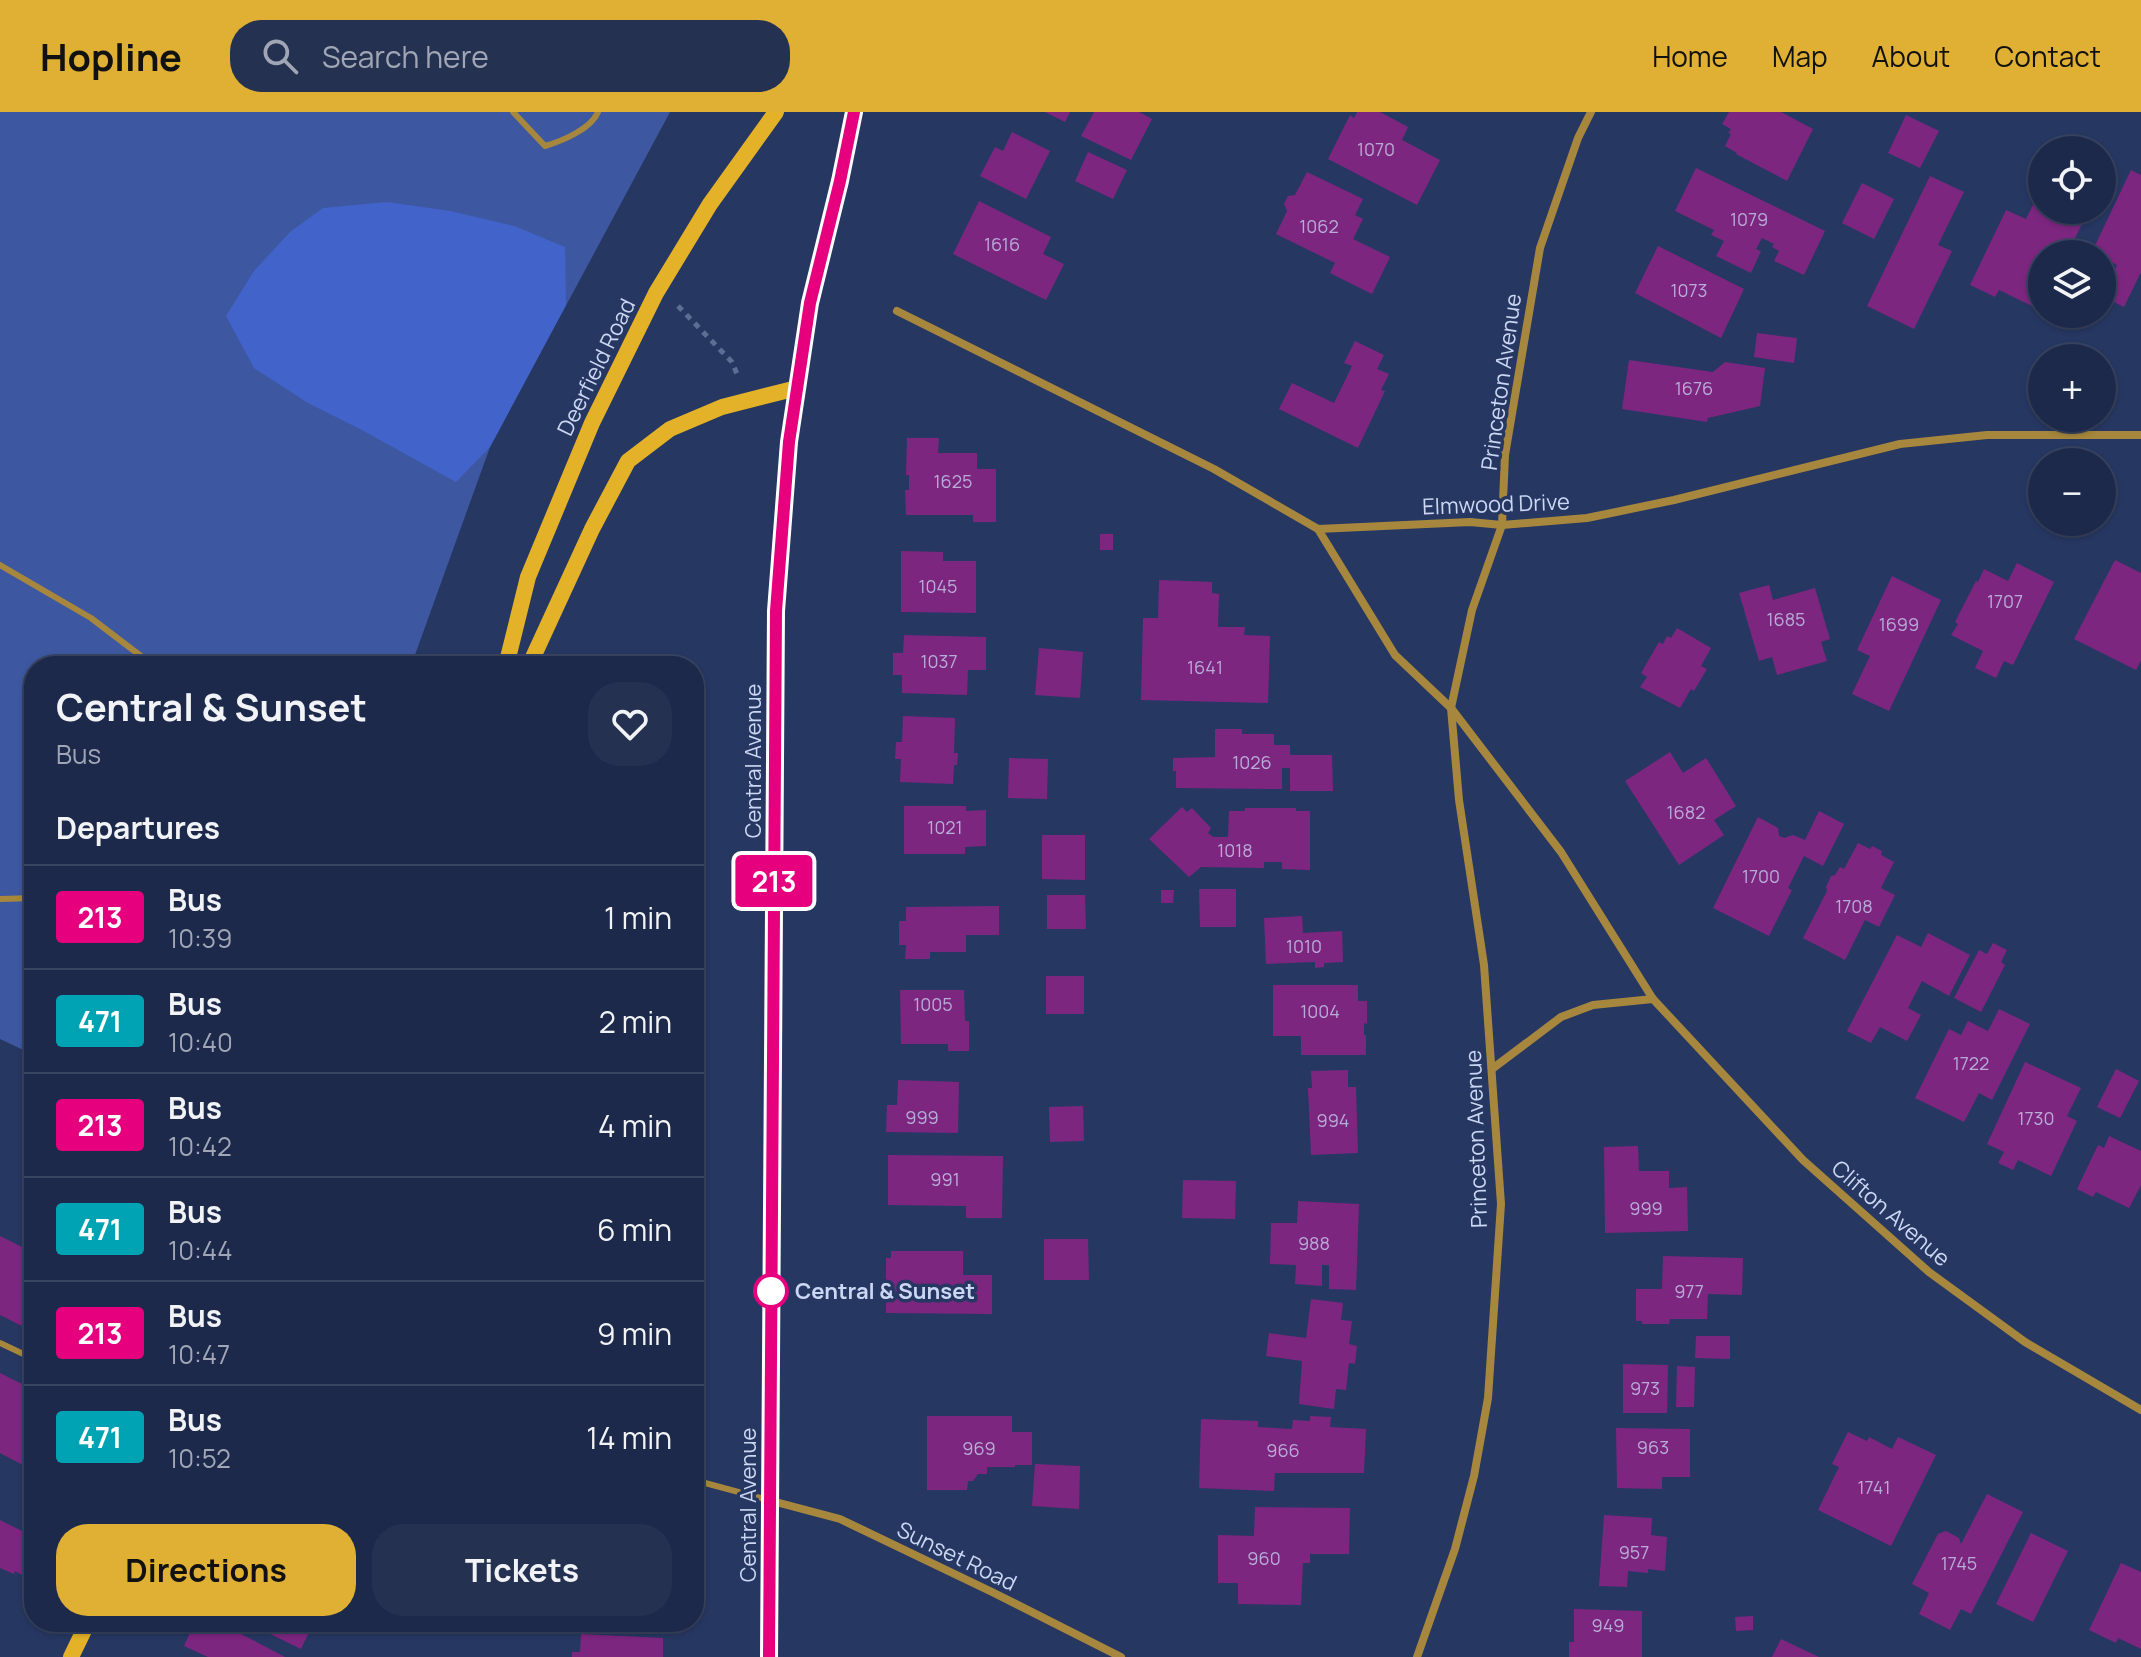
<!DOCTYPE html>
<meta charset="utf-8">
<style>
body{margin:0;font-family:Manrope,sans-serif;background:#253151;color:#f1f3f6;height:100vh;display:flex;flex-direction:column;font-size:30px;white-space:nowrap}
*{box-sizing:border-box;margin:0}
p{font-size:26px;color:#a0a6b5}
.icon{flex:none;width:44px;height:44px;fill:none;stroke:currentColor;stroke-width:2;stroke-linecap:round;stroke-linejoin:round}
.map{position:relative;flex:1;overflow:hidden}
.drawer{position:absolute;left:24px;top:544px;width:680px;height:976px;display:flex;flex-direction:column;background:#1c294a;border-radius:32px;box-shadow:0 2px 6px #0004,0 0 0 2px #3a4562}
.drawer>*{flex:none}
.badge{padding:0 16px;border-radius:6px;font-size:28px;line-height:52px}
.buttons{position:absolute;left:2028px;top:24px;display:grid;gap:16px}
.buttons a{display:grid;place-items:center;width:88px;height:88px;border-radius:50%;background:#1c294a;box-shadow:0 2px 6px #0004,0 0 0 2px #3a4562;font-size:40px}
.map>.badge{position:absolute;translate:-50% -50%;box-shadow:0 0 0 4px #fff}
h2{padding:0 32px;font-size:30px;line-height:72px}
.round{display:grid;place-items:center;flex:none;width:84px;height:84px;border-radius:32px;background:#253151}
.overview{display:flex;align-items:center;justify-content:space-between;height:136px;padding:0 32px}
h1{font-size:38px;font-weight:700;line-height:60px}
.cta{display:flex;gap:16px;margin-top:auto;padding:16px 32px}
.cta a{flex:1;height:92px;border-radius:32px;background:#dfb034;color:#111;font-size:32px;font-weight:700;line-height:92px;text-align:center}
.cta a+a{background:#253151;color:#f1f3f6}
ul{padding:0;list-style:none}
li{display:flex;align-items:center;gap:24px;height:104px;padding:0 32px;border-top:2px solid #3a4562}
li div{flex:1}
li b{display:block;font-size:30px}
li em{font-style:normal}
li .badge{min-width:88px;font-weight:700;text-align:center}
header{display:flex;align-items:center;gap:48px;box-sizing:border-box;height:112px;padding:0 40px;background:#dfb034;color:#111}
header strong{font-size:38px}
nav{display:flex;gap:44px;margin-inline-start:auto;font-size:28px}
.search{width:560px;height:72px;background:#253151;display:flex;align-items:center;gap:20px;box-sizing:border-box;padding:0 28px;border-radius:32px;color:#a0a6b5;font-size:30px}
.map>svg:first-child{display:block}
.green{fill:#3d58a0}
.forest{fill:#4264ca}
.building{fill:#7d2680}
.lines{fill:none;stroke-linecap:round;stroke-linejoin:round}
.path{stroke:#5e6d93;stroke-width:5;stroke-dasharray:6 6;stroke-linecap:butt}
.lane{stroke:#a6873d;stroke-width:6}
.street{stroke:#a6873d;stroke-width:8}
.secondary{stroke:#e3b228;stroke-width:16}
.line-casing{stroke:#fff;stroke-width:18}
.line{stroke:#e6007e;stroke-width:12}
.stop-dot{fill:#fff;stroke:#e6007e;stroke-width:4}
.labels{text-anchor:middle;stroke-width:7;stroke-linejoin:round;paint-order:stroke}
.number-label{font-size:18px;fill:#b8abd6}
.street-label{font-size:22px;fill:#cbd7f3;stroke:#263762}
.stop-label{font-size:22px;font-weight:bold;fill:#cbd7f3;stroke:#263762;text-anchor:start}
</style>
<header>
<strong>Hopline</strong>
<div class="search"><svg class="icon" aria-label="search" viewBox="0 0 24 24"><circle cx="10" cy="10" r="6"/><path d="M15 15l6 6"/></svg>Search here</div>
<nav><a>Home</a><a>Map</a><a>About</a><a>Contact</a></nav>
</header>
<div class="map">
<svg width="2141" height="1545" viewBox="0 0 2141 1545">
<rect width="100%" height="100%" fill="#263762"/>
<path class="green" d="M0,0H670L490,335L411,554H34V943L0,927Z"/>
<path class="forest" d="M387,90L450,99L514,114L565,135L566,193L490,335L456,370L362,318L308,291L254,256L226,204L254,159L290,120L323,96Z"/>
<g class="building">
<path d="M1045,0H1070L1065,10Z"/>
<path d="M1094,0H1139L1152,7L1131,48L1081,24Z"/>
<path d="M1357,0H1380L1408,15L1402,28L1440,48L1417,93L1328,47L1350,3L1354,6Z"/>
<path d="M1729,0H1781L1813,17L1787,69L1736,42L1737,41L1725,34L1731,22L1728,21L1731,17L1722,12Z"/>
<path d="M1906,3L1939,19L1920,56L1888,41Z"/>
<path d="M1012,20L1050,39L1026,87L980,64L995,35L1003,39Z"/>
<path d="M1088,40L1127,58L1113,87L1075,69Z"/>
<path d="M1696,56L1825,119L1804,163L1774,149L1779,139L1772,135L1774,132L1762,126L1756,137L1761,139L1751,161L1716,144L1724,129L1711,123L1714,118L1675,99Z"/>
<path d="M2131,58L2141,63V160L2124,195L2102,184L2117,153L2102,146V142H2091Z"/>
<path d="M1307,60L1363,87L1355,103L1363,107L1353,127L1390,145L1372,182L1330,161L1335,151L1276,122L1287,99L1284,92L1288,84L1295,83Z"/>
<path d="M1930,64L1964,80L1938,133L1952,139L1914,217L1867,194Z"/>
<path d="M1862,71L1894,87L1874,127L1842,111Z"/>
<path d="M2036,87L2042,90V98H2058L2083,110L2067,142H2042V199L1999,178L1995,185L1970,173L2006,98L2026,107Z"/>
<path d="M979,89L1051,125L1043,142L1064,152L1046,188L953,142Z"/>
<path d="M1658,134L1744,177L1721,226L1635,181Z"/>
<path d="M1757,221L1797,226L1794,251L1754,245Z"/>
<path d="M1355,229L1384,243L1377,257L1389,262L1381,278L1385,279L1358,336L1279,297L1292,271L1334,291L1352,254L1344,251Z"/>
<path d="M1629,248L1713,260L1725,250L1765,256L1760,294L1708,306L1707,310L1622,297Z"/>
<path d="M907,326H939L938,341H977V357H996V410H973V403H906L905,378H909V363H906Z"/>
<rect x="1100" y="422" width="13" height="16"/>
<path d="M901,439L943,440V449H976V501L901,500Z"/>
<path d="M2115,448L2141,461V548L2136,558L2074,527Z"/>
<path d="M2017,451L2054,470L2013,553L2004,549L1996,566L1975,556L1983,539L1951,523L1958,512L1955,510L1976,469L1978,470L1984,457L2008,469Z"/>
<path d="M1892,464L1941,488L1889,599L1852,582L1870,544L1857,538Z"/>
<path d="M1159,468L1212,470V481L1219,482L1218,515H1245L1244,523L1270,524L1268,591L1141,588L1143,506H1158Z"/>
<path d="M1769,473L1773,488L1815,476L1830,527L1821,530L1827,549L1777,563L1772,545L1759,549L1739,481Z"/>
<path d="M1677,516L1711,536L1701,554L1707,557L1694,579L1691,577L1680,596L1640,575L1647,565L1641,561L1659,530L1663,532L1667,524L1671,526Z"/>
<path d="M904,523L986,525V558H968L967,583L902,581V563H893V541H903Z"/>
<path d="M1039,536L1083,540L1080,586L1035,583Z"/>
<path d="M903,604L955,606L954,641H958L957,653H954L953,672L900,670L901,647H895L896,630H902Z"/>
<path d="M1215,617H1242V622H1274V633H1290V643H1332L1333,679H1290V656H1282V677L1176,676V659H1173V646L1215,645Z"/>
<path d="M1670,640L1683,661L1706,646L1736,694L1714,708L1724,723L1679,753L1625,669Z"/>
<path d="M1009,646L1048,647L1047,687L1008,686Z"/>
<path d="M904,694H966V699L986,698V734L965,735V742H904Z"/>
<path d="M1182,695L1187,700L1192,696L1211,716L1208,721L1213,725H1228L1229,699H1245V696H1296V699H1310V758L1282,757V750H1264V756L1201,755L1189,765L1149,727Z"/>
<path d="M1819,699L1844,712L1823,754L1804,744L1788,776L1792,778L1769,824L1713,796L1758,705L1778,716L1779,724L1784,726L1793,723L1805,728Z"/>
<path d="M1042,723H1085V768L1042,767Z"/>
<path d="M1858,731L1870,737L1872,734L1882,739L1881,743L1894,750L1881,776L1895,783L1879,815L1865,808L1845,848L1803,826L1827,779L1826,775L1831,764L1835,763L1840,755L1844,757Z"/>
<path d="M1199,777H1236V815H1200Z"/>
<path d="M1161,778H1174L1173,791H1161Z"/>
<path d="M1047,783H1085L1086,817H1047Z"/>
<path d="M999,794V823H966V840H930V847H905L906,833H899V809H906V795Z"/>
<path d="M1302,804L1303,821L1342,819L1343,850L1324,851V855L1315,856V850L1266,852L1264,806Z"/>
<path d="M1928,821L1970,843L1949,884L1922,869L1908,896L1921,903L1907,929L1880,915L1871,931L1847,919L1897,823L1921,835Z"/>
<path d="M1993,831L2007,838L2001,850L2005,853L1981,900L1954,886L1979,838L1987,842Z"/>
<rect x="1046" y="864" width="38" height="38"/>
<path d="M1273,873H1358V889H1367V912L1364,911V923H1366V943H1301V924H1273Z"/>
<path d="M900,878H964L965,909H969V939H948V932H901Z"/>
<path d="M1999,897L2030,912L1992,988L1979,981L1964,1010L1915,986L1949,917L1961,923L1968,909L1988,919Z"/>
<path d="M2025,950L2081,976L2067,1004L2077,1009L2051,1064L2018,1048L2013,1058L1998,1051L2004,1040L1987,1032Z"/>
<path d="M2116,957L2139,969L2120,1006L2097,995Z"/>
<path d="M1348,958V975H1356L1358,1041L1311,1043L1308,976H1312L1311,959Z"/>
<path d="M898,968L959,970L958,1021L886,1020L887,993H897Z"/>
<path d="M1083,994L1084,1029L1050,1030L1049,995Z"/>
<path d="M2109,1024L2141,1039V1073L2129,1096L2096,1080L2093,1085L2077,1077L2098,1033L2104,1036Z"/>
<path d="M1638,1034L1639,1059H1669V1076L1687,1075L1688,1119L1605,1121L1604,1035Z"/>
<path d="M888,1043L1003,1044L1002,1106H966V1094L888,1093Z"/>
<path d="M1183,1068L1236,1069L1235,1107L1182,1106Z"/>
<path d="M1298,1089L1359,1092L1356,1178L1329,1177V1153H1322V1174L1295,1172L1296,1153L1270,1152L1271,1111H1297Z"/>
<path d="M0,1124L34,1141V1220L0,1203Z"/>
<path d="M1044,1127H1088L1089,1168H1044Z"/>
<path d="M891,1139H963V1163H992V1202L886,1201V1146H891Z"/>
<path d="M1663,1144L1743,1146L1742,1183L1708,1182L1707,1207H1670L1669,1212H1642V1209H1636V1177H1662Z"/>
<path d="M1311,1187L1343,1191L1341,1208L1352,1209L1349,1232L1357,1234L1355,1252L1349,1251L1346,1278L1336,1277L1334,1297L1299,1292L1302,1249L1266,1244L1269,1221L1306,1226Z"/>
<path d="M1696,1224H1730V1247L1695,1246Z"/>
<path d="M1623,1252L1668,1253L1667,1301H1623Z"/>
<path d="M1677,1254L1695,1255L1694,1295H1676Z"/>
<path d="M0,1261L34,1278V1359L0,1341Z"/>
<path d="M927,1304H1012V1320H1032V1353H1015V1355H987V1362H978L973,1369H968L967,1378H927Z"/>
<path d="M1310,1304L1331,1305L1330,1315L1366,1317L1364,1361H1275L1274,1379L1199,1376L1201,1307L1258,1309V1315L1292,1317L1293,1308L1310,1309Z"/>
<path d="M1616,1316L1690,1317V1365H1662V1377L1617,1376Z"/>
<path d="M1848,1320L1867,1329L1869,1325L1892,1337L1898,1325L1936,1343L1891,1434L1818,1398L1839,1355L1832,1352Z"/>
<path d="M1035,1352L1080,1354L1079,1397L1032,1394Z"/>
<path d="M1987,1382L2023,1400L1971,1502L1961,1497L1950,1518L1919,1502L1929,1481L1912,1472L1938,1422L1946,1419L1959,1426L1961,1432Z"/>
<path d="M1255,1395L1350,1396L1349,1442H1310V1451H1303L1301,1493L1238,1492V1471H1218V1423L1254,1424Z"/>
<path d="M1604,1403L1652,1406L1651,1423L1667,1425L1665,1459L1648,1457V1461L1628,1459L1627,1475L1599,1474Z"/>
<path d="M0,1408L32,1424L34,1449L26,1465L15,1459L14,1462L0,1456Z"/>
<path d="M2031,1421L2068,1439L2033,1510L1996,1492Z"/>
<path d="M2121,1451L2141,1460V1537L2118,1526L2116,1531L2089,1518Z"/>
<path d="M1574,1497L1642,1499V1545H1569V1530H1574Z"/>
<path d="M1753,1504V1518L1736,1519L1735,1505Z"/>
<path d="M195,1510H218L285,1545H208L184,1534Z"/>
<path d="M263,1510H314L301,1537L260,1517Z"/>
<path d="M581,1522L663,1526V1545H572V1540H580Z"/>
<path d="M1781,1527L1819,1545H1772Z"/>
</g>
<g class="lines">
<path class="path" d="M678,194L732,250L737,262"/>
<g class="lane">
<path d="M513,0L545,34C562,29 591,17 598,0"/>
<path d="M0,453L91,506L154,554"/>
<path d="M0,787L34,786"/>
<path d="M0,1231L34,1247"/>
<path d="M694,1368L768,1388"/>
</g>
<g class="street">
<path d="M897,199L1214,357L1318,417L1470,410L1502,413L1587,406L1674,388L1900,332L1987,323H2141"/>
<path d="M1318,417L1395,543L1451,596L1561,740L1653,887L1803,1048L1929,1160L2025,1230L2141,1298"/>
<path d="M1492,957L1561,905L1593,893L1653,887"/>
<path d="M772,1389L840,1407L992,1480L1121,1545"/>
<path d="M1417,1545L1455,1437L1474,1364L1488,1286L1501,1092L1484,853L1459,688L1451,596L1472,498L1502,413L1505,343L1540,136L1578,26L1591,0"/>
</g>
<g class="secondary">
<path d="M506,554L528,465L592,311L656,181L710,92L776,0"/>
<path d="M529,554L592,417L628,349L670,317L722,295L797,276"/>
<path d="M71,1545L88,1510"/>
<path d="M769,1545L776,499L789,330L810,191L840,69L854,0"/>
</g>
</g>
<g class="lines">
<defs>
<path id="line" d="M769,1545L776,499L789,330L810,191L840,69L854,0"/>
</defs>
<use href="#line" class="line-casing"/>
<use href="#line" class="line"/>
</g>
<circle class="stop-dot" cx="771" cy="1179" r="16"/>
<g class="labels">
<g class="number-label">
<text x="1376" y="44">1070</text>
<text x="1749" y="114">1079</text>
<text x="1319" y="121">1062</text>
<text x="1002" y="139">1616</text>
<text x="1689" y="185">1073</text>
<text x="1694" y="283">1676</text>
<text x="953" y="376">1625</text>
<text x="938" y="481">1045</text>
<text x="2005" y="496">1707</text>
<text x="1786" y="514">1685</text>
<text x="1899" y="519">1699</text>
<text x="939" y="556">1037</text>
<text x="1205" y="562">1641</text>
<text x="1252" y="657">1026</text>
<text x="1686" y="707">1682</text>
<text x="945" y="722">1021</text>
<text x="1235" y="745">1018</text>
<text x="1761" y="771">1700</text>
<text x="1854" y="801">1708</text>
<text x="1304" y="841">1010</text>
<text x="933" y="899">1005</text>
<text x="1320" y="906">1004</text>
<text x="1971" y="958">1722</text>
<text x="922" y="1012">999</text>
<text x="2036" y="1013">1730</text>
<text x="1333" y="1015">994</text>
<text x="945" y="1074">991</text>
<text x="1646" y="1103">999</text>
<text x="1314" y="1138">988</text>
<text x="1689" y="1186">977</text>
<text x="1645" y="1283">973</text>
<text x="1653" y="1342">963</text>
<text x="979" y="1343">969</text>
<text x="1283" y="1345">966</text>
<text x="1874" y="1382">1741</text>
<text x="1634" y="1447">957</text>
<text x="1264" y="1453">960</text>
<text x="1959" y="1458">1745</text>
<text x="1608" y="1520">949</text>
</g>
<g class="street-label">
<text transform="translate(596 255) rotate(-64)" y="8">Deerfield Road</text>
<text transform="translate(1501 270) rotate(-82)" y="8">Princeton Avenue</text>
<text transform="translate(1496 392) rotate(-2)" y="8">Elmwood Drive</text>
<text transform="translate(753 649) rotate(-90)" y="8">Central Avenue</text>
<text transform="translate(1476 1027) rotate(-92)" y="8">Princeton Avenue</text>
<text transform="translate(1891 1101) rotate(41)" y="8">Clifton Avenue</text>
<text transform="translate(748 1393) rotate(-90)" y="8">Central Avenue</text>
<text transform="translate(957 1444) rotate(26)" y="8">Sunset Road</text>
</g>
<g class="stop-label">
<text x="795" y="1187">Central &amp; Sunset</text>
</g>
</g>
</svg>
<div class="buttons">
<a><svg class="icon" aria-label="locate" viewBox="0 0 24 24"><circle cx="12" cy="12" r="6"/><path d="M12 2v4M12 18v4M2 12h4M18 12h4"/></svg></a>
<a><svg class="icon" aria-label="layers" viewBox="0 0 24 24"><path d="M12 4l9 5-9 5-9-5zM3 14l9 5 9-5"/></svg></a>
<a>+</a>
<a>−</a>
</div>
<b class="badge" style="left:774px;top:769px;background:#e6007e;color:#fff">213</b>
<section class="drawer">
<div class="overview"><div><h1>Central &amp; Sunset</h1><p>Bus</p></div><a class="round"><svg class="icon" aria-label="heart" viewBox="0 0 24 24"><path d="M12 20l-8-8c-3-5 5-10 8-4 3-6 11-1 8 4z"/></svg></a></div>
<h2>Departures</h2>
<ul>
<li><span class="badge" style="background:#e6007e;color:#fff">213</span><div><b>Bus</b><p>10:39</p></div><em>1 min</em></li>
<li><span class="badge" style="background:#00a3b4;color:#fff">471</span><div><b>Bus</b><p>10:40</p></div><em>2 min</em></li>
<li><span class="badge" style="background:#e6007e;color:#fff">213</span><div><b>Bus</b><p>10:42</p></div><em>4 min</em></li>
<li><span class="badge" style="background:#00a3b4;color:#fff">471</span><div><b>Bus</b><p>10:44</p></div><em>6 min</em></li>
<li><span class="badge" style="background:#e6007e;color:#fff">213</span><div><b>Bus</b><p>10:47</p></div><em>9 min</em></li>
<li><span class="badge" style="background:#00a3b4;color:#fff">471</span><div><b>Bus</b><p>10:52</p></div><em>14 min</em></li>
</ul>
<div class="cta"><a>Directions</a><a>Tickets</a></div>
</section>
</div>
